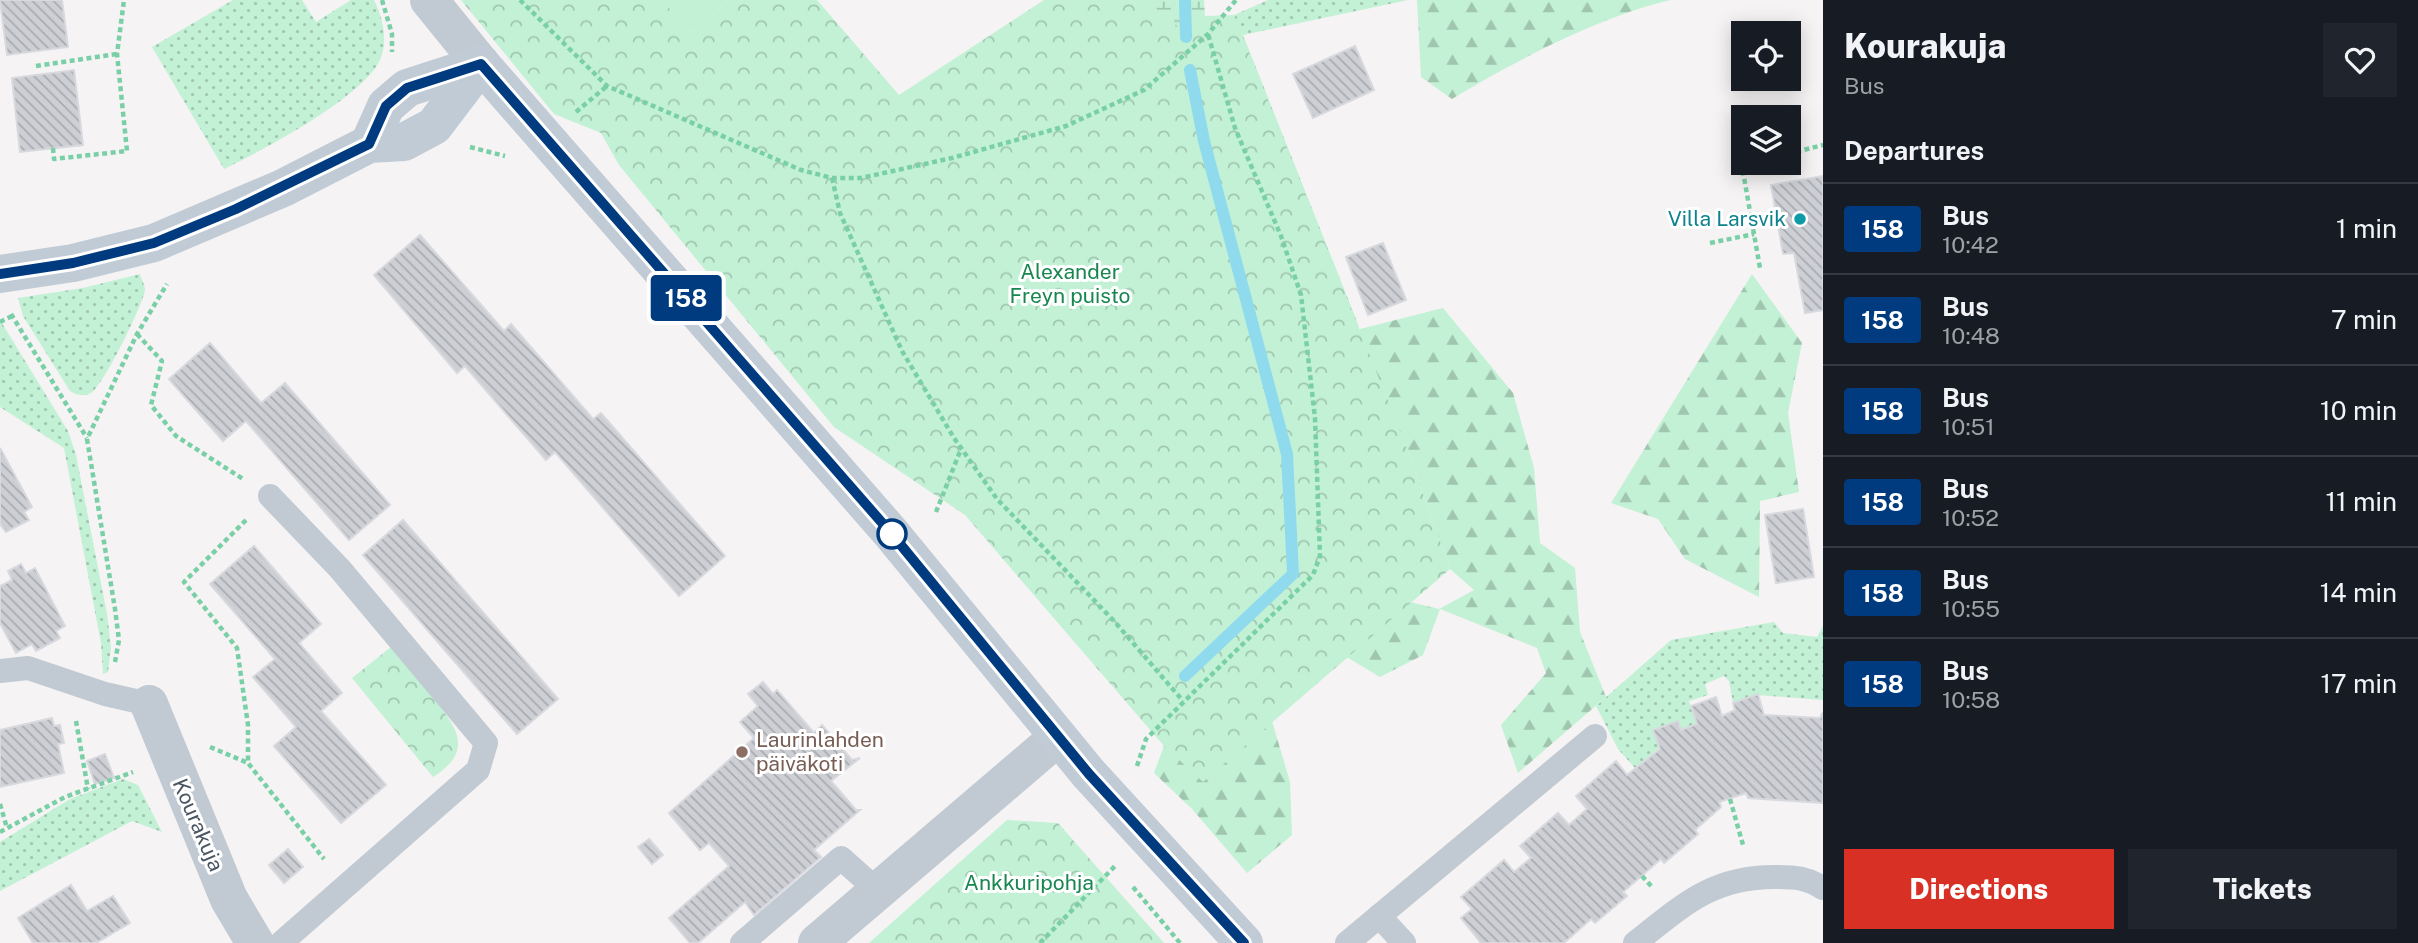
<!DOCTYPE html>
<meta charset="utf-8">
<style>
body{margin:0;font-family:"Public Sans",sans-serif;background:#20242c;color:#f1f3f6;height:100vh;display:flex;flex-direction:column;font-size:26px;white-space:nowrap}
*{box-sizing:border-box;margin:0}
p{font-size:23px;color:#9ea1a6}
.icon{flex:none;width:38px;height:38px;fill:none;stroke:currentColor;stroke-width:2;stroke-linecap:round;stroke-linejoin:round}
.map{position:relative;flex:1;overflow:hidden}
.details{display:flex;flex-direction:column;background:#171b24;width:595px}
.details>*{flex:none}
.badge{padding:0 14px;border-radius:5px;font-size:24px;line-height:46px}
.fabs{position:absolute;left:1731px;top:21px;display:grid;gap:14px}
.fabs a{display:grid;place-items:center;width:70px;height:70px;border-radius:0px;background:#171b24;box-shadow:0 4px 18px #0003;font-size:35px}
.map>.badge{position:absolute;translate:-50% -50%;box-shadow:0 0 0 4px #fff}
h2{padding:0 21px;font-size:26px;line-height:63px}
.round{display:grid;place-items:center;flex:none;width:74px;height:74px;border-radius:0px;background:#20242c}
.headline{display:flex;align-items:center;justify-content:space-between;height:119px;padding:0 21px}
h1{font-size:33px;font-weight:800;line-height:52px}
.action{display:flex;gap:14px;margin-top:auto;padding:14px 21px}
.action a{flex:1;height:80px;border-radius:0px;background:#d93025;color:#fff;font-size:28px;font-weight:800;line-height:80px;text-align:center}
.action a+a{background:#20242c;color:#f1f3f6}
ul{padding:0;list-style:none}
li{display:flex;align-items:center;gap:21px;height:91px;padding:0 21px;border-top:2px solid #363941}
li div{flex:1}
li b{display:block;font-size:26px}
li em{font-style:normal}
li .badge{min-width:77px;font-weight:700;text-align:center}
main{display:flex;flex:1;min-height:0}
.map>svg:first-child{display:block}
.grass{fill:url(#grass-dots)}
.forest{fill:url(#forest-firs)}
.wetland{fill:url(#wetland-marsh)}
.park{fill:url(#park-crowns)}
.pitch{fill:#c3f1d5}
.lines{fill:none;stroke-linecap:round;stroke-linejoin:round}
.stream{stroke:#90daee;stroke-width:12}
.building{fill:url(#building-back-hatch);stroke:#d7d9de;stroke-width:2}
.path{stroke:#7ad0a6;stroke-width:4.5;stroke-dasharray:5 3.5;stroke-linecap:butt}
.lane{stroke:#c1cad2;stroke-width:24}
.street{stroke:#c1cad2;stroke-width:38}
.secondary{stroke:#c1cbd6;stroke-width:38}
.line-casing{stroke:#fff;stroke-width:16}
.line{stroke:#003b80;stroke-width:10}
.culture-dot{fill:#0f9aa8;stroke:#fff;stroke-width:2.5}
.stop-dot{fill:#fff;stroke:#003b80;stroke-width:3.5}
.education-dot{fill:#8d6e63;stroke:#fff;stroke-width:2.5}
.labels{text-anchor:middle;stroke-width:6;stroke-linejoin:round;paint-order:stroke}
.culture-label{font-size:21px;fill:#0d838f;stroke:#fff;text-anchor:end}
.park-label{font-size:21px;fill:#17864f;stroke:#fff}
.education-label{font-size:21px;fill:#785e54;stroke:#fff;text-anchor:start}
.street-label{font-size:21px;fill:#4a5661;stroke:#fff}
</style>
<main>
<div class="map">
<svg width="1823" height="943" viewBox="0 0 1823 943">
<defs>
<pattern id="grass-dots" width="8" height="8" patternUnits="userSpaceOnUse" patternTransform="scale(1.75)"><rect width="8" height="8" fill="#c3f1d5"/><path d="M2 2h.1M6 6h.1" fill="none" stroke="#a0c6b0" stroke-width="1.8" stroke-linecap="round"/></pattern>
<pattern id="forest-firs" width="22" height="20" patternUnits="userSpaceOnUse" patternTransform="scale(1.75)"><rect width="22" height="20" fill="#c3f1d5"/><path d="M5 1l3.5 6h-7zM16 11l3.5 6h-7z" fill="#a0c6b0"/></pattern>
<pattern id="wetland-marsh" width="20" height="14" patternUnits="userSpaceOnUse" patternTransform="scale(1.75)"><rect width="20" height="14" fill="#c3f1d5"/><path d="M1 5h8M5 5V1M11 12h8M15 12V8" fill="none" stroke="#a0c6b0"/></pattern>
<pattern id="park-crowns" width="20" height="18" patternUnits="userSpaceOnUse" patternTransform="scale(1.75)"><rect width="20" height="18" fill="#c3f1d5"/><path d="M2 6a3 3 0 1 1 6 0M12 15a3 3 0 1 1 6 0" fill="none" stroke="#a0c6b0"/></pattern>
<pattern id="building-back-hatch" width="6" height="6" patternUnits="userSpaceOnUse" patternTransform="scale(1.75)"><rect width="6" height="6" fill="#cdcfd5"/><path d="M-1 5l2 2M0 0l6 6M5-1l2 2" fill="none" stroke="#a8abb0"/></pattern>
</defs>
<rect width="100%" height="100%" fill="#f5f3f3"/>
<g class="grass">
<path d="M233,0H302L316,22L351,0H374C383,18 389,43 379,62C358,100 263,150 224,169L152,47Z"/>
<path d="M1268,0H1408L1243,35L1360,329L1217,42L1234,15Z"/>
<path d="M140,274C141,279 145,285 145,290C143,305 103,386 91,393C83,397 76,395 70,391L23,316L18,298L83,288Z"/>
<path d="M0,320L68,431L76,455L107,614L111,647L108,672L103,674L101,643L64,448L0,407Z"/>
<path d="M1774,622L1783,633L1817,637L1823,626V700L1758,695L1733,703L1729,681L1724,676L1705,684L1708,695L1689,701L1697,724L1681,730L1635,768L1618,749L1596,706L1671,640Z"/>
<path d="M123,779L138,785L162,832L132,821L0,891V842L70,799Z"/>
</g>
<g class="forest">
<path d="M1417,0H1671C1600,16 1515,61 1452,99L1421,77Z"/>
<path d="M1752,274L1802,343L1788,413L1799,492L1760,501L1759,597L1685,559L1658,519L1611,503Z"/>
<path d="M1443,308L1513,393L1534,468L1540,543L1575,568L1580,632L1606,697L1518,773L1501,725L1546,673L1537,648L1440,609L1423,655L1380,677L1283,619L1410,602L1439,609L1474,590L1450,569L1404,441L1325,390L1360,329Z"/>
<path d="M1248,657L1264,694L1290,782L1292,835L1247,873L1192,809L1154,773L1164,746Z"/>
</g>
<path class="wetland" d="M1129,0H1204L1205,16L1180,28Z"/>
<g class="park">
<path d="M461,0H662L691,33L729,0H817L899,95L1044,0H1129L1180,27L1205,16L1234,15L1404,441L1450,569L1203,782L1164,746L965,515L834,427L619,165L601,133L554,114Z"/>
<path d="M391,647C404,662 416,678 429,693C455,725 477,749 433,777L352,678Z"/>
<path d="M1007,820L1058,823L1164,943H869Z"/>
</g>
<path class="pitch" d="M662,0H729L691,33Z"/>
<g class="lines">
<g class="stream">
<path d="M1185,0L1186,37"/>
<path d="M1185,676L1293,574L1287,454L1204,141L1190,70"/>
</g>
</g>
<g class="building">
<path d="M0,0H62L68,47L7,55Z"/>
<path d="M1355,46L1374,90L1313,118L1293,74Z"/>
<path d="M74,70L83,145L20,152L12,78Z"/>
<path d="M1823,176V310L1805,313L1794,253L1783,254L1771,185Z"/>
<path d="M420,235L504,331L511,324L593,419L601,413L725,556L679,596L555,452L546,460L465,366L457,373L374,275Z"/>
<path d="M1383,243L1406,300L1368,315L1346,257Z"/>
<path d="M210,343L261,403L285,383L390,505L349,540L246,421L223,441L169,379Z"/>
<path d="M0,448L32,507L24,512L29,520L6,532L0,524Z"/>
<path d="M1803,509L1814,577L1776,583L1765,515Z"/>
<path d="M403,520L558,699L517,734L363,555Z"/>
<path d="M254,546L321,624L299,643L342,693L321,711L386,785L341,823L274,746L296,727L253,677L275,659L210,584Z"/>
<path d="M21,564L26,573L35,568L65,626L56,631L60,638L36,651L32,644L16,653L0,623V586L12,580L8,571Z"/>
<path d="M763,682L773,694L777,690L814,733L822,725L852,760L860,758L831,781L856,810H860L814,850L821,857L754,915L745,902L698,943H690L669,918L729,866L709,843L700,850L669,813L754,738L740,722L758,706L748,694Z"/>
<path d="M1758,694L1764,715L1820,718L1823,712V803L1748,798L1746,793L1719,802L1721,807L1695,830L1698,834L1664,863L1661,859L1623,892L1627,896L1595,923L1591,919L1564,943H1481L1461,918L1472,909L1461,897L1504,860L1514,872L1531,858L1520,846L1558,813L1569,825L1587,809L1576,796L1616,761L1627,775L1660,749L1653,730L1678,721L1681,730L1697,724L1691,706L1716,697L1722,716L1735,710L1733,703Z"/>
<path d="M52,718L54,726L60,725L64,743L58,744L64,773L0,787V730Z"/>
<path d="M105,754L114,778L95,784L87,761Z"/>
<path d="M649,839L663,855L652,864L638,847Z"/>
<path d="M288,849L303,867L284,883L269,865Z"/>
<path d="M71,885L87,911L113,896L130,923L96,943H33L18,918Z"/>
</g>
<g class="lines">
<g class="path">
<path d="M382,0L392,34V52"/>
<path d="M520,0L607,86L801,170L832,178H861L952,158L1066,126L1144,90L1208,34L1236,0"/>
<path d="M36,66L117,54"/>
<path d="M576,112L607,86"/>
<path d="M470,147L505,156"/>
<path d="M53,148L54,159L127,151L117,54L124,0"/>
<path d="M1788,154L1823,145"/>
<path d="M1754,163L1742,166L1760,268"/>
<path d="M832,178L840,213L902,351L954,438L997,499L1115,622L1183,701"/>
<path d="M1710,243L1754,234"/>
<path d="M11,314L87,438"/>
<path d="M0,322L12,316"/>
<path d="M137,334L162,361L151,405L176,436L243,479"/>
<path d="M936,512L961,449"/>
<path d="M246,520L184,582L237,648L248,725V763L324,859"/>
<path d="M115,662L119,640L115,609L87,439L137,334L167,284"/>
<path d="M76,721L88,789"/>
<path d="M210,747L248,763"/>
<path d="M1137,766L1146,739L1313,575L1320,556L1315,418L1301,295L1281,236L1235,128L1208,34"/>
<path d="M1730,799L1743,845"/>
<path d="M0,804L7,828"/>
<path d="M0,832L65,797L133,772"/>
<path d="M1642,876L1653,888"/>
<path d="M1133,887L1180,943"/>
<path d="M1040,943L1116,865"/>
</g>
<g class="lane">
<path d="M270,496L340,569L486,743L478,770L281,943"/>
<path d="M0,671L28,668L105,694L149,704"/>
<path d="M1379,916L1404,943"/>
<path d="M742,943L841,858L878,891"/>
<path d="M1347,943L1595,736"/>
<path d="M1635,943C1683,905 1713,876 1777,877C1796,877 1807,878 1823,888"/>
</g>
<g class="street">
<path d="M429,0L481,64"/>
<path d="M149,704L229,899L255,943"/>
<path d="M817,943L1058,737"/>
</g>
<g class="secondary">
<path d="M481,64L891,533L1089,774L1244,943"/>
<path d="M369,144L386,106L407,88L481,64"/>
<path d="M0,274L73,263L154,243L283,188L369,144L404,142L434,126L481,64"/>
</g>
</g>
<g class="lines">
<defs>
<path id="line" d="M0,274L73,263L154,243L236,209L369,144L386,106L407,88L481,64L891,533L1089,774L1244,943"/>
</defs>
<use href="#line" class="line-casing"/>
<use href="#line" class="line"/>
</g>
<circle class="culture-dot" cx="1800" cy="219" r="7"/>
<circle class="stop-dot" cx="892" cy="534" r="14"/>
<circle class="education-dot" cx="742" cy="752" r="7"/>
<g class="labels">
<g class="culture-label">
<text x="1786" y="226">Villa Larsvik</text>
</g>
<g class="park-label">
<text x="1070" y="279">Alexander<tspan x="1070" dy="24">Freyn puisto</tspan></text>
<text x="1029" y="890">Ankkuripohja</text>
</g>
<g class="education-label">
<text x="756" y="747">Laurinlahden<tspan x="756" dy="24">päiväkoti</tspan></text>
</g>
<g class="street-label">
<text transform="translate(198 825) rotate(67)" y="7">Kourakuja</text>
</g>
</g>
</svg>
<div class="fabs">
<a><svg class="icon" aria-label="locate" viewBox="0 0 24 24"><circle cx="12" cy="12" r="6"/><path d="M12 2v4M12 18v4M2 12h4M18 12h4"/></svg></a>
<a><svg class="icon" aria-label="layers" viewBox="0 0 24 24"><path d="M12 4l9 5-9 5-9-5zM3 14l9 5 9-5"/></svg></a>
</div>
<b class="badge" style="left:686px;top:298px;background:#003b80;color:#fff">158</b>
</div>
<section class="details">
<div class="headline"><div><h1>Kourakuja</h1><p>Bus</p></div><a class="round"><svg class="icon" aria-label="heart" viewBox="0 0 24 24"><path d="M12 20l-8-8c-3-5 5-10 8-4 3-6 11-1 8 4z"/></svg></a></div>
<h2>Departures</h2>
<ul>
<li><span class="badge" style="background:#003b80;color:#fff">158</span><div><b>Bus</b><p>10:42</p></div><em>1 min</em></li>
<li><span class="badge" style="background:#003b80;color:#fff">158</span><div><b>Bus</b><p>10:48</p></div><em>7 min</em></li>
<li><span class="badge" style="background:#003b80;color:#fff">158</span><div><b>Bus</b><p>10:51</p></div><em>10 min</em></li>
<li><span class="badge" style="background:#003b80;color:#fff">158</span><div><b>Bus</b><p>10:52</p></div><em>11 min</em></li>
<li><span class="badge" style="background:#003b80;color:#fff">158</span><div><b>Bus</b><p>10:55</p></div><em>14 min</em></li>
<li><span class="badge" style="background:#003b80;color:#fff">158</span><div><b>Bus</b><p>10:58</p></div><em>17 min</em></li>
</ul>
<div class="action"><a>Directions</a><a>Tickets</a></div>
</section>
</main>
